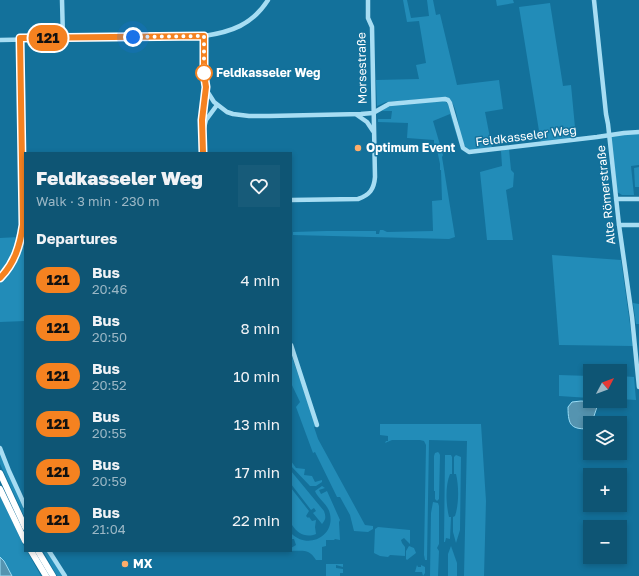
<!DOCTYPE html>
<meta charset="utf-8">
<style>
body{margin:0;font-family:"Golos Text",sans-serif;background:#175b79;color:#f1f3f6;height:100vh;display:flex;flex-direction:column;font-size:15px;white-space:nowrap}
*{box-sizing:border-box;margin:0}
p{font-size:13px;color:#9bb7c5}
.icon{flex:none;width:22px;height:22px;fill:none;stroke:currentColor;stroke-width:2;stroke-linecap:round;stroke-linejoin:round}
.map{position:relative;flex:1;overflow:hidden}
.panel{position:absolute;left:24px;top:152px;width:268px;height:400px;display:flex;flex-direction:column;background:#0e5574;border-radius:0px;box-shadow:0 2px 6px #0003}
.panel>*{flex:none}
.badge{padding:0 8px;border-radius:13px;font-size:14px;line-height:26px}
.needle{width:26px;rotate:49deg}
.tools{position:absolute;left:583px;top:364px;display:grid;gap:8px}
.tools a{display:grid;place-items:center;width:44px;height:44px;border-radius:0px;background:#0e5574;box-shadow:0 2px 6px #0003;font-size:20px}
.you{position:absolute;width:20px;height:20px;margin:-10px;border:3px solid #fff;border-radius:50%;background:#1a73e8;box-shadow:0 0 0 6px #1a73e833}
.map>.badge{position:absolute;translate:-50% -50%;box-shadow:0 0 0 2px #fff}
h2{padding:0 12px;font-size:15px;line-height:36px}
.round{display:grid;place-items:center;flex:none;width:42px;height:42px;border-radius:0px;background:#175b79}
.overview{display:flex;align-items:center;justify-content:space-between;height:68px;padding:0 12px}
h1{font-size:19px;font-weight:800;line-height:30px}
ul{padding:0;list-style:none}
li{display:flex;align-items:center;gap:12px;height:48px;padding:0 12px}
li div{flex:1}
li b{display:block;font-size:15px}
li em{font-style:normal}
li .badge{min-width:44px;font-weight:700;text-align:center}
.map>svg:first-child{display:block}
.green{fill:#228cb8}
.water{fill:#5594b0;stroke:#9addf6}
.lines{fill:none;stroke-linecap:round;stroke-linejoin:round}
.minor{stroke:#a7ddf3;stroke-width:4.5}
.highway{stroke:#fff;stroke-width:6}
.line-casing{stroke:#fff;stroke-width:9}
.line{stroke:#f58220;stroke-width:6}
.walk{stroke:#fff;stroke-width:4;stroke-dasharray:0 7.2}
.stop-dot{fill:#fff;stroke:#f58220;stroke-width:2}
.poi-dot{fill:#ffad6a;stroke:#13719b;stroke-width:1.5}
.labels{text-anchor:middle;stroke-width:3;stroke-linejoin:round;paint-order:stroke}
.street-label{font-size:12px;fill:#fff;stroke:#13719b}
.stop-label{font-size:12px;font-weight:bold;fill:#fff;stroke:#13719b;text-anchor:start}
.poi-label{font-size:12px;font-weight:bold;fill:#fff;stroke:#13719b;text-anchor:start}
</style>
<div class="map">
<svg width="639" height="576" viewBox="0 0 639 576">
<rect width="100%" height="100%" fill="#13719b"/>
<g class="green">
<path d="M403,0H407L411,18L429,16L427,0H433L436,15L440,14L457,85L499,80L503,109L485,112L492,148L471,150L467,149C456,136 461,107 447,97L386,102L377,106L376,80L419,79L416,65L426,63L419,21L407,22Z"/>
<path d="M496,0H513L514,3L497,6Z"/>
<path d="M550,3L563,86L571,85L576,138L542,142L539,139L537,132L539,131L519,7Z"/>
<path d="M445,101L448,104L461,149L450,114L433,121L443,155L442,157L455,237L449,239L293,235V232L326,231H376V234H379L380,230H383L387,232L433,231L432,201L442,200L441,170H440V164L436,145L434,144V140L407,138L408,123L378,122V119H391L392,111H382L386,108L393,105Z"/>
<path d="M628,134H639V165L631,166L634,195H622L617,192L611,137Z"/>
<path d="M509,149L511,170L514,173L513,187L506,190L513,240H487L480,172L502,166L501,151Z"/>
<path d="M639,167V187H635L634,168Z"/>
<path d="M19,237L12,258L0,274V238Z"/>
<path d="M24,237L25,321L0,322V281L16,261L21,249Z"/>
<path d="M552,255L621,260L633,346L559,345Z"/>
<path d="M633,303L639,304V324H636Z"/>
<path d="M291,354L316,426L314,427L318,439L365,525L373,526V529L368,532L354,531L350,515L340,497H337L315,452L313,453L296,407L300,402L291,383Z"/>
<path d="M559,375L590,376V398L559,396Z"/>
<path d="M620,376L634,377L636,400L620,399Z"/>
<path d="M380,424H481L486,501L484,576H464L467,441L429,440L427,560H425L424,555L426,445L424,441L420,440H392L385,443L386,441H388V436L380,435Z"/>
<path d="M438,452L439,453L440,455L439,499L437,501L435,499V491H434V456L435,453Z"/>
<path d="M0,453L25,510V518L0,464Z"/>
<path d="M445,455H451L452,457V474H450C445,486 446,504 449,517H451L450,539L446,538L445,542H444Z"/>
<path d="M456,455L461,457L460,530L456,543L453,532V517L455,516C459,504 459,486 456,474H454V457Z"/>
<path d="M291,461L296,468L305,469L304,475L312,476L315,482L322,480V482L316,486H310L291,466Z"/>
<path d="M291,471L324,511C326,517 326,519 322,524L313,513L316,511L314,508L311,510L291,484Z"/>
<path d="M322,486L325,488L319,490L321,494L327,491L340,520L339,522L340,540L335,539L334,540H326V546L322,547V560H316C309,549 304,551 291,551V548L296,545L294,539H292L291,533C307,550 335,537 330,514C328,504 318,499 315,491Z"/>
<path d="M291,488L309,511L306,516L308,518L309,517L312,521L316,520L315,527L316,534C306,538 298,534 292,525Z"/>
<path d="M0,496L25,548V551H27L41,576H12L4,561L0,557Z"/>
<path d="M433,502L438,503L439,506V544L437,548L439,551L438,576H430L431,513Z"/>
<path d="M378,527L410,530V544L404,538L401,540L402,543L405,547V556L390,555L388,557L380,556L374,553L375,529Z"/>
<path d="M409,546L414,548L416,553L407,560L406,559V551Z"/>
<path d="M451,546L457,563V576H448V554Z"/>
<path d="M43,551H47L63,576H57Z"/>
<path d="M326,564H343V567L336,565V568L343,569V573H340V576H326Z"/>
<path d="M417,565L418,567H421V565L425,567V573L423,576L422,572H415Z"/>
</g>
<g class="water">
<path d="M581,401L595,402L598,404L593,419V423H590V429C572,429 568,427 568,407L572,402Z"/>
<path d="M0,557L4,561L12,576H0Z"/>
</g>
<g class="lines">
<g class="minor">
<path d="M62,0L63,38"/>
<path d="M594,0L606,114L608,124L619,225L632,317L639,387"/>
<path d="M204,36L205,82L207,91L214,102L227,112L233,114L249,116H269L361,114L373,113L389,104L445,99L448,100L450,103L463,148L469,152L597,137L624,133L639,132"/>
<path d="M0,40L204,36C231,32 252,25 268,0"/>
<path d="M357,115L367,122L373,131"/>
<path d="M204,128L206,120L217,105"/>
<path d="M203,153V121L206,89"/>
<path d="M616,199H639"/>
<path d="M291,200L358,199C370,195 374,189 375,177L372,27L368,18V0"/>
<path d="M619,225H639"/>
<path d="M0,278C15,263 20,245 23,225L20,38"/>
<path d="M291,345L317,425"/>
<path d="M0,448L9,471L25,506"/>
<path d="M49,551L65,576"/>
</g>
<g class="highway">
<path d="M0,473L25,527"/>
<path d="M0,489L25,541"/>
<path d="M31,551L46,576"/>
<path d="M38,551L53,576"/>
</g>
</g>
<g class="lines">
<defs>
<path id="line" d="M0,278C15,263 20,245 23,225L20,38L204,36V74L206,87L202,120L203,153"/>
</defs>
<use href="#line" class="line-casing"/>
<use href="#line" class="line"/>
<path class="walk" d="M133,37L204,36V73"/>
</g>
<circle class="stop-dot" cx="204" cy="73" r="8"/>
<g class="poi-dot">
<circle cx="358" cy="148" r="4"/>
<circle cx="125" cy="564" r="4"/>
</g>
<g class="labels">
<g class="street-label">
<text transform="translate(362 68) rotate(-91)" y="4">Morsestraße</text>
<text transform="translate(526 136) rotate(-7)" y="4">Feldkasseler Weg</text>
<text transform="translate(606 195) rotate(-96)" y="4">Alte Römerstraße</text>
</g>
<g class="stop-label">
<text x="216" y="77">Feldkasseler Weg</text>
</g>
<g class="poi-label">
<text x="366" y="152">Optimum Event</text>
<text x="133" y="568">MX</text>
</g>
</g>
</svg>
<div class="tools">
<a><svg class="needle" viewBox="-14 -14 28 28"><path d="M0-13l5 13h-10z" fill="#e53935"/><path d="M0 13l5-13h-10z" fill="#9bb7c5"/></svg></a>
<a><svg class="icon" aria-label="layers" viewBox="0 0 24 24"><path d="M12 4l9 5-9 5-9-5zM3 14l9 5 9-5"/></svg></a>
<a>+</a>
<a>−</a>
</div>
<div class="you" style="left:133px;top:37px"></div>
<b class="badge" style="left:48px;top:38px;background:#f58220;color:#111">121</b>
<section class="panel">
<div class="overview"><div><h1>Feldkasseler Weg</h1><p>Walk · 3 min · 230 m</p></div><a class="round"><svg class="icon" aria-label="heart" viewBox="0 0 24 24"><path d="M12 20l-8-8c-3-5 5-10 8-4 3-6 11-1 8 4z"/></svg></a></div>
<h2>Departures</h2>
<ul>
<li><span class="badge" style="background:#f58220;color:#111">121</span><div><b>Bus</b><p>20:46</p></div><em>4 min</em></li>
<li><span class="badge" style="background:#f58220;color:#111">121</span><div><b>Bus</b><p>20:50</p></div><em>8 min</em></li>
<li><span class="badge" style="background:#f58220;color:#111">121</span><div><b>Bus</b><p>20:52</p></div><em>10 min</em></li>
<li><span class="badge" style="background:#f58220;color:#111">121</span><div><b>Bus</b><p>20:55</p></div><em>13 min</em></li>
<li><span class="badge" style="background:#f58220;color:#111">121</span><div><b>Bus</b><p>20:59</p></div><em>17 min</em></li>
<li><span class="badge" style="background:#f58220;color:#111">121</span><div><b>Bus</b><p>21:04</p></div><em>22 min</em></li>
</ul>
</section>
</div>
